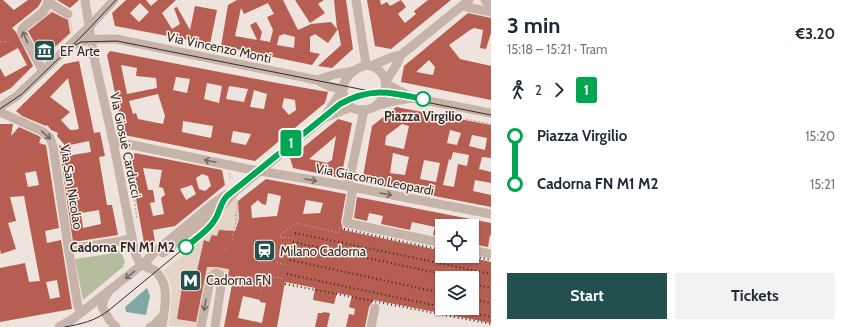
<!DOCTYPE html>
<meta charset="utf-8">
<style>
body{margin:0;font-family:Cabin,sans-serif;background:#f2f2f3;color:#1f2937;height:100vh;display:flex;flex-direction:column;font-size:15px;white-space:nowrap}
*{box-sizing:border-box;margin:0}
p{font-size:13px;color:#747a83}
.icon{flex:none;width:22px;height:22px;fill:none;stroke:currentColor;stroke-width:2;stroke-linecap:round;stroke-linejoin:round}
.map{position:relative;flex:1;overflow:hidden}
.side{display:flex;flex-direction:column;background:#fff;width:360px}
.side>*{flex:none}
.badge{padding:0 8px;border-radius:3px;font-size:14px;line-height:26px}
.tools{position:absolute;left:435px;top:219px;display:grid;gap:8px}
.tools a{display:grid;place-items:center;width:44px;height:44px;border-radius:0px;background:#fff;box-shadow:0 1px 3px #0004;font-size:20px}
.map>.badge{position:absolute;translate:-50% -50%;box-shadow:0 0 0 2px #fff}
.legs{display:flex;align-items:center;gap:6px;height:44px;padding:0 16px;font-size:13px}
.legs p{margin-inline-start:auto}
.summary{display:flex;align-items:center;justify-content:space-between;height:68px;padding:0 16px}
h1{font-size:22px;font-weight:700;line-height:30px}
.button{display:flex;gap:8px;margin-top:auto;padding:8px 16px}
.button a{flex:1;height:46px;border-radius:0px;background:#23504e;color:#fff;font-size:16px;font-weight:700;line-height:46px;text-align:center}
.button a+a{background:#f2f2f3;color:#1f2937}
ul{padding:0 16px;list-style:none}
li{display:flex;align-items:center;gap:14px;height:48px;font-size:15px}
li i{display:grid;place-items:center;width:6px;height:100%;margin:0 5px;background:currentColor}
li i::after{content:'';width:10px;height:10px;margin:-5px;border:3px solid;border-radius:50%;background:#fff}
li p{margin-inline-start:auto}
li:first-child i{background:linear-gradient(#0000 50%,currentColor 0)}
li:last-child i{background:linear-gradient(currentColor 50%,#0000 0)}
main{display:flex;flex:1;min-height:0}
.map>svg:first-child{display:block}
.green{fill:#b6bc9e}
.plaza{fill:#e5d3c6;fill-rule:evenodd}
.water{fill:#7fa8a5}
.building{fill:#b75e52;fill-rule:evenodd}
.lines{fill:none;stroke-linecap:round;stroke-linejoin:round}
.path{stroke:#b19d94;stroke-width:1;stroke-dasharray:2 2;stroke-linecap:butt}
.minor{stroke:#c6b3aa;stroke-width:9}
.tram{stroke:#342b29;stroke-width:1}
.rail{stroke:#342b29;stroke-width:2;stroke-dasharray:1 3;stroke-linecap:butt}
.oneway{stroke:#766863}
.line-1-casing{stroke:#fff;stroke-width:9}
.line-1{stroke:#00a651;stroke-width:6}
.stop-1-dot{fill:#fff;stroke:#00a651;stroke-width:2}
.labels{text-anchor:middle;stroke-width:3;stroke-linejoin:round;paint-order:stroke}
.street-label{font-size:13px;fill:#342b29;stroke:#f7efe8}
.poi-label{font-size:13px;fill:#342b29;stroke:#f7efe8;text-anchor:start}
.stop-label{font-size:13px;font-weight:bold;fill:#342b29;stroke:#f7efe8}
</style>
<main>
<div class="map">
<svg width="491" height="327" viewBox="0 0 491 327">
<rect width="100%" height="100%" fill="#efe4dd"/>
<path class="green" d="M120,250L125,261L123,267L83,300L75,259L109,254L110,251Z"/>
<g class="plaza">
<path d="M53,10L71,20L73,32L45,59L43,60L42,59L27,31L50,11ZM53,11L68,20L70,33L43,58L28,31Z"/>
<path d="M236,198L238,201V219L234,231L228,273L208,270L198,327L169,326L172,291L169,279L164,270L214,229L224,210Z"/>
</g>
<path class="water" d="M147,288L150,296L146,315L126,312L125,307Z"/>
<g class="building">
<path d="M0,0H3L14,10L28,0H42L38,7L12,28L16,32L33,66L11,88L0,94V68L5,77L27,65L18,48L0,58Z"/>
<path d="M57,0H79L70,8Z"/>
<path d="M126,0H146L151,6L158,0H176L162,13L172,29L180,24L174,8L177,7L190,30L195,6L217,10L210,44L115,26L112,13ZM140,3L149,12L139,22L130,13Z"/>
<path d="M237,0H283L298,30L311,24L331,22L337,29L334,0H346L353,49L332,68L318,66L341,45L338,29L328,43L315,34L310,37V52L320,54L312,65L221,46L228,5ZM268,3L274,14L267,17L273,30L270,42L260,40L262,32L256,22L250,25L257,40L235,36L241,8L244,14ZM284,34L295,37L294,48L277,45L279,36Z"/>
<path d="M295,0H324L318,4L325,13L310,23Z"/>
<path d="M367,0H380L381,5L387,2L390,6L401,0L406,7L398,14L405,23L416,14L414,11L428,0H451L391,49L375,46Z"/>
<path d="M52,12L68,20L70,33L43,58L28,31Z"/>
<path d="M468,13L491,18V33L486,49L480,48L483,30L474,28L470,30L449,45L460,59L491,66V100L401,82L404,66ZM429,60L435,67L433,75L416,72Z"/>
<path d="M110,51L277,83L328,92L325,103L255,161L124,135L107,55ZM121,65L137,68L136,76L156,78L157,88L127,94ZM176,77L190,79L187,93L173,90ZM207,83L222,86L219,103L204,99ZM229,86L248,89L244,102L226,99ZM254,90L267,94L264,109L250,107ZM158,94L165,116L163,124L138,119L136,113L133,114L129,101ZM284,98L295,100L296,110L289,115L282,107ZM183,121L213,126L211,138L182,132ZM233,131L251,134L246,145L231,142Z"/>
<path d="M79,61L94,133L100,132L105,156L99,157L107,205H112L118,235L73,242L59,145L69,150L57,136L58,133L51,130L47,125L46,126L22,116L16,111L64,64ZM68,78L79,129L73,130H70L61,120L70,112L50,97ZM89,141L91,152L72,155L70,145ZM99,210L101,224L83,228L81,213Z"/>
<path d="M396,107L491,125V158L482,157L479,169L491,172V183L475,180L473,191L491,195V207L362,182L372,126ZM402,124L409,126L404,149L385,145L386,136ZM450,130L461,133L457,145L447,143ZM472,135L487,138L485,150L469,146ZM453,152L469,155L467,166L458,164L454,187L443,185L449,159L451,160ZM393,153L409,157L405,175L390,173ZM424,160L440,163L436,182L420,179Z"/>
<path d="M338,119L352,123L341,178L293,168L290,158ZM336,136L332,160L327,163L309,159Z"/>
<path d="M0,124H13L11,136L19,127L39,136L41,138L39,143L46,145L59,228L45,231L47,243L61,240L72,309L0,322V268L25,263L29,282L40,281L24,196L10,197L16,221L8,223L16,249L1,254L0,249ZM36,171L39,185L28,187L25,173ZM57,280L60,297L50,299L46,282Z"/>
<path d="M135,153L222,170L225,185L175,226L153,230L155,242L144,243L129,159ZM143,168L162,170L159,187L163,188L165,195L161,198L164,214L153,216L150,203L155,202L153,190H148ZM202,174L208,176L211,186L205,191L199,189L197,182L196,178ZM192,185L196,194L186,200L180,189Z"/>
<path d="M266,179L346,194L341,222L343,230L442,251V256H465L491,262V323L374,300L369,307L365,327H346L349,314L354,315L355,309L349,307L352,296L337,293L334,304L313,300L315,288L285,282L277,327H224L233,279L228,278L229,269L216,267H207L196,322L177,319L184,275L190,276L192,270L197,271L204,240L209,242L212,235L217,236L219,230L235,231L239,219L238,201ZM268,193L281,196L277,216L252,218L251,206L258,200L262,204L266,205ZM306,200L323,203L320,213L303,214ZM442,272L472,278V314L442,308ZM243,296L260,300V302L266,303L262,323L238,318Z"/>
<path d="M357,197L491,223V236L490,235L488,247L472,244V226H442V237L433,235L435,227L412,222L410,230L381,224L383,216L369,213L367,221L354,218Z"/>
<path d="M323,312L330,313L327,327H315L318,313H323Z"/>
</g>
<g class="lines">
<g class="path">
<path d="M0,42L9,41"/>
<path d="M466,119L491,124"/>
<path d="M229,173L231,178"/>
<path d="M134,196L137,219"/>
<path d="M235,214L236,220"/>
<path d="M280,235L296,223L339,233L340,226"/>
<path d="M280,237L293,238"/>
<path d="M232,240L233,232L237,219V202"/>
<path d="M225,249L227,250"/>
<path d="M278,250L290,252"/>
<path d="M276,262L288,265"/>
<path d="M273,277L284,279"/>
<path d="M261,291L263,277"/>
</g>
<g class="minor">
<path d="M85,0L94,57L113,141L134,248C135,253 138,261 142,265C145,267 150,268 154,270C172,284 164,309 162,327"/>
<path d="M356,0L366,65"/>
<path d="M485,0L491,8"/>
<path d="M48,2L68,14"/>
<path d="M462,6L491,12"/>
<path d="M66,49C83,38 96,39 116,39L317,80L328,86L343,89"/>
<path d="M366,65C395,68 390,109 363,110C358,110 352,109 349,105C334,87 348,71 366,65Z"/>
<path d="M371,66L392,57L401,55"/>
<path d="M43,71L22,33V29C30,19 47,15 48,0"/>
<path d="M317,80L336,74L354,71"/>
<path d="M386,81L397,64L401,55L469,0"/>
<path d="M386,84L413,98L491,113"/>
<path d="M376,106L394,101L413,98"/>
<path d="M0,107L17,96L90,26L114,0"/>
<path d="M0,111L2,113L42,131L50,138L53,146L68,246L78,307"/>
<path d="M324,118L343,89"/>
<path d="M113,141L248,169L336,184L491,214"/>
<path d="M348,187L364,110"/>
<path d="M353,187L347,223L442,243"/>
<path d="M68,249L116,242L132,238"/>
<path d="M472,250L491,254"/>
<path d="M163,253L220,208L234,193"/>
<path d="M142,265L156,251L215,202L224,196L238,189L324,118L351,107"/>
<path d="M108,293L104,299L102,307L110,321L116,327"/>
<path d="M59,327L73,319L139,267L147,263"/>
<path d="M150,327L154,325L163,316"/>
<path d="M201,327L211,276L216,273L220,275L222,279L215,327"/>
<path d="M371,327L375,308"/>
</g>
<g class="tram">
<path d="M63,53L73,46L81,42L117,41L491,115"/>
<path d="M0,109L22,94L83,35L116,0"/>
<path d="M65,327C81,324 95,321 108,311L211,226C220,215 219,202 231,192L335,107L351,99L370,93"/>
</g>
<g class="rail">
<path d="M344,229L442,250"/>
<path d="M295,233L491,274"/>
<path d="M293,242L461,278"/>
<path d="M472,256L491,260"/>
<path d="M290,260L442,293"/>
<path d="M287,274L442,307"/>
<path d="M285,284L491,324"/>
<path d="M472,284L491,288"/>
<path d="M472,299L491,303"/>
<path d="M449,308L491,317"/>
</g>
</g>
<defs><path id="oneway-shaft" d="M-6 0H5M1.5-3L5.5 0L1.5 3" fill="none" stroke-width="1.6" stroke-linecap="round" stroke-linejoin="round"/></defs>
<g class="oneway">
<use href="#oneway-shaft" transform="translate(25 37) rotate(-114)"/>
<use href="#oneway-shaft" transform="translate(46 135) rotate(41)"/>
<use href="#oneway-shaft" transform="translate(210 161) rotate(-168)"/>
<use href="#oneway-shaft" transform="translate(311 180) rotate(10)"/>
<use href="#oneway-shaft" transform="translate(386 194) rotate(10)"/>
<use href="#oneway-shaft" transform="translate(130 275) rotate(141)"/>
<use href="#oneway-shaft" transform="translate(205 305) rotate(100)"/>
</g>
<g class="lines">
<defs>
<path id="line-1" d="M186,247C195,239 208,231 214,221C220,213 220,203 227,196L340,104C371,87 390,92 423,99"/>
</defs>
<use href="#line-1" class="line-1-casing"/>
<use href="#line-1" class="line-1"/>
</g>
<defs>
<symbol id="museum-square" viewBox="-11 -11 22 22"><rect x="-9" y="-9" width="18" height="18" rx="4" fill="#23504e" stroke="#f7efe8"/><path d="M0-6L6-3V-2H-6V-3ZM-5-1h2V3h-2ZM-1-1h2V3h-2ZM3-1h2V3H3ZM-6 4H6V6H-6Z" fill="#fff"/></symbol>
<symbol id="station-square" viewBox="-11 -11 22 22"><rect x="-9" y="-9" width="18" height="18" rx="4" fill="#23504e" stroke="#f7efe8"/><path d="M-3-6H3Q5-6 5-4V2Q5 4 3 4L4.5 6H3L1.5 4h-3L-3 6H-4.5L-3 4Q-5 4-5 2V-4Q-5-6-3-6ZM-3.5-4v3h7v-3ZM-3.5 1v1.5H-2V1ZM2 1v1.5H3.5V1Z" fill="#fff"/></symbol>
<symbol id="metro-square" viewBox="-11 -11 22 22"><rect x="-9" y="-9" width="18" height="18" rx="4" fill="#23504e" stroke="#f7efe8"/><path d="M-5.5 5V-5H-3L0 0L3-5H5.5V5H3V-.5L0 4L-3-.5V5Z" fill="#fff"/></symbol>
</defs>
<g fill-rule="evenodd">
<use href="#museum-square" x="32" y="38" width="25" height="25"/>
<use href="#station-square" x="252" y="238" width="25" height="25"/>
<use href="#metro-square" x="178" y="268" width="25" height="25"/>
</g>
<g class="stop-1-dot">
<circle cx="423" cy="99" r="7"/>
<circle cx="186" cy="247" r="7"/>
</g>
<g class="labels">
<g class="street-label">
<text transform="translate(219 47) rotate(12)" y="5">Via Vincenzo Monti</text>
<text transform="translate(126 145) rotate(78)" y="5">Via Giosuè Carducci</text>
<text transform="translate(375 179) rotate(11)" y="5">Via Giacomo Leopardi</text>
<text transform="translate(72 187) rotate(81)" y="5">Via San Nicolao</text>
</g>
<g class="poi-label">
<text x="60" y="56">EF Arte</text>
<text x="280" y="256">Milano Cadorna</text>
<text x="206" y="285">Cadorna FN</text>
</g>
<g class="stop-label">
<text x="423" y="121">Piazza Virgilio</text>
<text x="175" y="252" text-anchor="end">Cadorna FN M1 M2</text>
</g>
</g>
</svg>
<div class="tools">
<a><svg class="icon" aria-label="locate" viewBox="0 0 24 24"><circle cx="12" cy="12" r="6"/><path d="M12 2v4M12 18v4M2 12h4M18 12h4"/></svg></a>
<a><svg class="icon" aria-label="layers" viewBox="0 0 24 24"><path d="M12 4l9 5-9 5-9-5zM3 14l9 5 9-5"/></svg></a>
</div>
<b class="badge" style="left:291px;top:143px;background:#00a651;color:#fff">1</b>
</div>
<section class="side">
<div class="summary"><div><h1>3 min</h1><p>15:18 – 15:21 · Tram</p></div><b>€3.20</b></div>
<div class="legs"><svg class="icon" aria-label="walk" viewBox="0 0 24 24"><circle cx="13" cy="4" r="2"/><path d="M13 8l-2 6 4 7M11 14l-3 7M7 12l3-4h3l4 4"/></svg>2<svg class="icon" aria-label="forward" viewBox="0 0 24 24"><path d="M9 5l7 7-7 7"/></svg><b class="badge" style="background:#00a651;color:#fff">1</b></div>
<ul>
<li><i style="color:#00a651"></i><b>Piazza Virgilio</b><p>15:20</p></li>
<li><i style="color:#00a651"></i><b>Cadorna FN M1 M2</b><p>15:21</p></li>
</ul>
<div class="button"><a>Start</a><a>Tickets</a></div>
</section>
</main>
